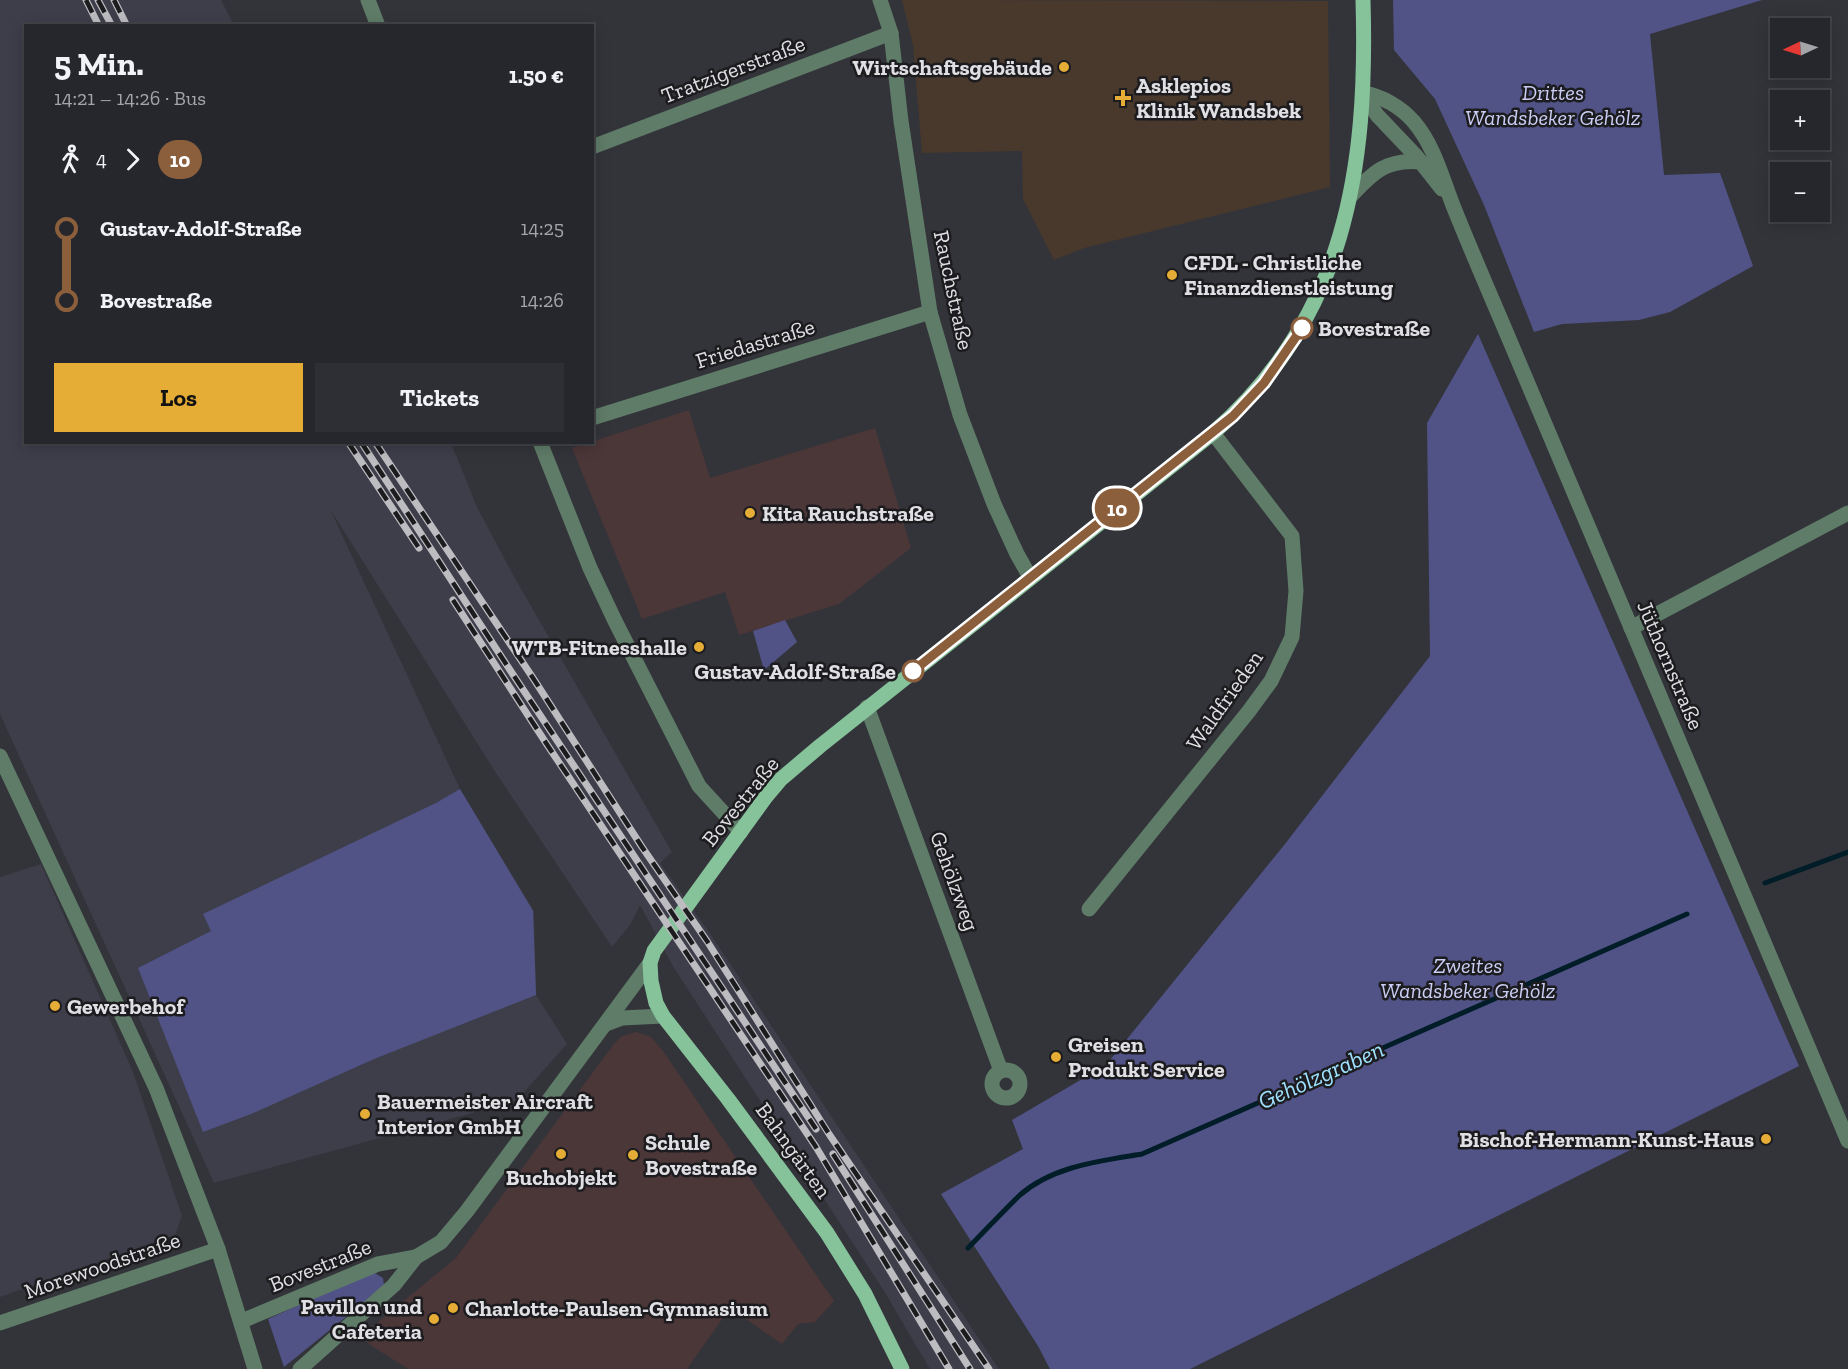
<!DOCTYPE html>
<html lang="de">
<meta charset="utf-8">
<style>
body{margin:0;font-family:"Zilla Slab",serif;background:#2e2f34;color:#f1f3f6;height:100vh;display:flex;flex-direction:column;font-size:22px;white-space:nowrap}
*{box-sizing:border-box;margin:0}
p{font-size:20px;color:#a4a5a9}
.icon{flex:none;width:33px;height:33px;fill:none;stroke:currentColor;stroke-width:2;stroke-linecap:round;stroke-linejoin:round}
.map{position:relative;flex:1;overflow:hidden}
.details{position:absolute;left:24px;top:24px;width:570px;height:420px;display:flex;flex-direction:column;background:#26272c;border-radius:0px;box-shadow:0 3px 15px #0003,0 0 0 2px #424448}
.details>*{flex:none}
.badge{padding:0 12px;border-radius:20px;font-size:21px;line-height:39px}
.needle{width:39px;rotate:266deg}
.buttons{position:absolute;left:1770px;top:18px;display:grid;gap:12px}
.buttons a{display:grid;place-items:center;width:60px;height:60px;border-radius:0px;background:#26272c;box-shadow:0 3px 15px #0003,0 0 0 2px #424448;font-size:30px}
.map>.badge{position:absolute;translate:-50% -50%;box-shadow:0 0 0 3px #fff}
.legs{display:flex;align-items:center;gap:9px;height:66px;padding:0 30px;font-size:20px}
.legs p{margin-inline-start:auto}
.overview{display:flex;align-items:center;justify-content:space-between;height:102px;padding:0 30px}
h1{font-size:33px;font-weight:700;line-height:45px}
.button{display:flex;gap:12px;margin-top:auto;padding:12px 30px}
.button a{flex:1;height:69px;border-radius:0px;background:#e6ad36;color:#111;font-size:24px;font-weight:700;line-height:69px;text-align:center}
.button a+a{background:#2e2f34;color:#f1f3f6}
ul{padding:0 30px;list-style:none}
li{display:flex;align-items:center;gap:21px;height:72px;font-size:22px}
li i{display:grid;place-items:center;width:9px;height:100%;margin:0 8px;background:currentColor}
li i::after{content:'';width:15px;height:15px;margin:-8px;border:4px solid;border-radius:50%;background:#26272c}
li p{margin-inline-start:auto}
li:first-child i{background:linear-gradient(#0000 50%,currentColor 0)}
li:last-child i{background:linear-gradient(currentColor 50%,#0000 0)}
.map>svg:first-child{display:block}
.built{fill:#3d3e4a}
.education{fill:#4b3638}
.medical{fill:#49392d}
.green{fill:#515387}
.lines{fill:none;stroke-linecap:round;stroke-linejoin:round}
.stream{stroke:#011d28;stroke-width:5}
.minor{stroke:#5f7c68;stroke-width:15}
.major{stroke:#86c29a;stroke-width:15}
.rail-casing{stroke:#bcbcc1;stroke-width:7}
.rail{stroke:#1c1c1f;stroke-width:4.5;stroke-dasharray:14;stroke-linecap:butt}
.line-1-casing{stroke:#fff;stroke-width:14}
.line-1{stroke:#8b5e3c;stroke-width:9}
.poi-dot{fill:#e6ad36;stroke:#1c1c1f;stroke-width:2}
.stop-1-dot{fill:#fff;stroke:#8b5e3c;stroke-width:3}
.labels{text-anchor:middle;stroke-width:5;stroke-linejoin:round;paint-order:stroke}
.poi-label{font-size:22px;font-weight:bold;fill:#e0e0e4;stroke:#1c1c1f;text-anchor:start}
.street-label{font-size:22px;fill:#e0e0e4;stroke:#1c1c1f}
.park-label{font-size:22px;font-style:italic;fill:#cbcef4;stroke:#1c1c1f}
.stop-label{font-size:22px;font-weight:bold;fill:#e0e0e4;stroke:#1c1c1f;text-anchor:start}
.water-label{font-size:24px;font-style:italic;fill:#9fe1ff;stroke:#1c1c1f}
</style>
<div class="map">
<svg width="1848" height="1369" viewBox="0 0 1848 1369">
<rect width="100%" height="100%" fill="#33343a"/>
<g class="built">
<path d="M0,0H221L234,25L26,26V442L451,443L477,507L512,573L672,852L660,863L713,938L999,1369H930L884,1291L674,968L640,905L630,925L612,947L496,773L330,509L460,789L534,911L536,995L567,1044L516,1101L214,1183L0,714Z"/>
<path d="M41,864L133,1072L182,1216L175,1235L0,1297V877Z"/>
</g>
<g class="education">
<path d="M689,410L710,478L875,428L911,548L839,604L739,635L725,592L642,619L572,448Z"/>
<path d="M636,1032L651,1037L663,1051L834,1301L815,1322L798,1324L782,1344L730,1308L687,1369H408L369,1344L361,1336L456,1258L613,1045L622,1036Z"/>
</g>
<path class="medical" d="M902,0L1328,1L1330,187L1084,248L1054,260L1023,199L1022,151L922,153L913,45Z"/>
<g class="green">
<path d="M1393,0H1762L1650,34L1664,175L1720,173L1753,266L1670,312L1639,320L1562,324L1534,332L1484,205L1435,99L1394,50Z"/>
<path d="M1478,334L1799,1066L1190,1369H1050L1038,1346L941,1194L1023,1149L1012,1120L1106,1065L1285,844L1430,656L1427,423Z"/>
<path d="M785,620L797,642L764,670L753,631Z"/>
<path d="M460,789L533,911L536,995L374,1059L251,1114L203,1132L138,968L211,931L203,914L436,803Z"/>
<path d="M373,1272L383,1278L384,1286L284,1367L268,1319Z"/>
</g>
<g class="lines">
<g class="stream">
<path d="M1765,883L1848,852"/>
<path d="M968,1248C985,1231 1002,1212 1020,1195C1053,1166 1100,1161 1142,1154L1687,914"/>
</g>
<g class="minor">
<path d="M368,0L378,26"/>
<path d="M880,0L891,33L901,121L930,312L960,415L994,504L1017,554L1030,577"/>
<path d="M1363,93C1382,96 1401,107 1414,122C1435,147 1442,178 1454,208C1470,248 1487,287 1504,327L1848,1141"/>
<path d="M1363,93L1377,115L1416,156L1442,189"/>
<path d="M592,147L891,33"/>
<path d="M1350,197C1372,173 1387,158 1421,162"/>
<path d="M592,418L930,312"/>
<path d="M540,442L590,568L615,621L699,786L741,832"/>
<path d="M1631,628L1848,513"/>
<path d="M867,707L1001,1071"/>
<path d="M0,756L156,1088L218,1249L255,1369"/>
<path d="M1089,909L1249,711L1271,681L1292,637L1296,591L1292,536L1213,433"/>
<path d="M606,1024L622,1018L663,1016"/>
<circle cx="1006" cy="1084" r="14"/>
<path d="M242,1321L378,1264L416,1257"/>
<path d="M0,1323L218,1249"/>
<path d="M300,1369L394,1285L416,1257L441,1242L467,1211L650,963"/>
</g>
<path class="major" d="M902,1369L865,1294L827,1233L728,1099L663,1016L656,1003L651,981L650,963L654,951L765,798L781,779L820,746L1213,433C1346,317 1368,168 1363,0"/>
<defs>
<g id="rail">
<path d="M86,0L99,26"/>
<path d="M98,0L112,26"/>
<path d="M114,0L127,26"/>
<path d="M348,442L419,548"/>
<path d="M361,442L512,673L816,1129"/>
<path d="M375,442L533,678L642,847L707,941L829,1134L989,1369"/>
<path d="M453,600L546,743L816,1147L949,1369"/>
<path d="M833,1154L970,1369"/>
</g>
</defs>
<use href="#rail" class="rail-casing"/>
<use href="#rail" class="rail"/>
</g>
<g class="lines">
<defs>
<path id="line-1" d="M913,671L1233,416L1264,383L1302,328"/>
</defs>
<use href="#line-1" class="line-1-casing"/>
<use href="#line-1" class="line-1"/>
</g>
<g class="poi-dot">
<circle cx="1064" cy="67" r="6"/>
<path d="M1120 89h6v6h6v6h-6v6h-6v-6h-6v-6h6z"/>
<circle cx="1172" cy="275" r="6"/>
<circle cx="750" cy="513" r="6"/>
<circle cx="699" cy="647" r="6"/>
<circle cx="55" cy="1006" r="6"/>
<circle cx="1056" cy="1057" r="6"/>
<circle cx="365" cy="1114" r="6"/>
<circle cx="1766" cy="1139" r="6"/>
<circle cx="561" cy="1154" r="6"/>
<circle cx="633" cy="1155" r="6"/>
<circle cx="453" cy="1308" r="6"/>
<circle cx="434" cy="1319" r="6"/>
</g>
<g class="stop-1-dot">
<circle cx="1302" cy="328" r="10"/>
<circle cx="913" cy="671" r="10"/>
</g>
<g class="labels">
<g class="poi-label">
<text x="1052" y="75" text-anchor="end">Wirtschaftsgebäude</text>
<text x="1136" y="93">Asklepios<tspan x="1136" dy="25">Klinik Wandsbek</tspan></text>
<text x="1184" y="270">CFDL - Christliche<tspan x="1184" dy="25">Finanzdienstleistung</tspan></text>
<text x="762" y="521">Kita Rauchstraße</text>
<text x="687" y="655" text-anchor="end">WTB-Fitnesshalle</text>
<text x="67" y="1014">Gewerbehof</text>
<text x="1068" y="1052">Greisen<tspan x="1068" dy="25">Produkt Service</tspan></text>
<text x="377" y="1109">Bauermeister Aircraft<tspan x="377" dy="25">Interior GmbH</tspan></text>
<text x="1754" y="1147" text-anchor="end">Bischof-Hermann-Kunst-Haus</text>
<text x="645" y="1150">Schule<tspan x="645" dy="25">Bovestraße</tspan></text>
<text x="561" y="1185" text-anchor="middle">Buchobjekt</text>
<text x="422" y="1314" text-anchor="end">Pavillon und<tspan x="422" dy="25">Cafeteria</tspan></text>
<text x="465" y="1316">Charlotte-Paulsen-Gymnasium</text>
</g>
<g class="street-label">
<text transform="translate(733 69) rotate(-21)" y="8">Tratzigerstraße</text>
<text transform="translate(954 290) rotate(78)" y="8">Rauchstraße</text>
<text transform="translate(755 343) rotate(-17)" y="8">Friedastraße</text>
<text transform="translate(1671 665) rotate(67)" y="8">Jüthornstraße</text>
<text transform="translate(1224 700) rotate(-55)" y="8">Waldfrieden</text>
<text transform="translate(740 801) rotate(-51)" y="8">Bovestraße</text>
<text transform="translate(955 881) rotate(70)" y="8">Gehölzweg</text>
<text transform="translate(794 1150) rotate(54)" y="8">Bahngärten</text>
<text transform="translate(102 1265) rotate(-19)" y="8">Morewoodstraße</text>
<text transform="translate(320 1265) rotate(-22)" y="8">Bovestraße</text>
</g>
<g class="park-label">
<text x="1553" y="100">Drittes<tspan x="1553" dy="25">Wandsbeker Gehölz</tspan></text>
<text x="1468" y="973">Zweites<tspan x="1468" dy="25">Wandsbeker Gehölz</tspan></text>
</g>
<g class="stop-label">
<text x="1318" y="336">Bovestraße</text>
<text x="896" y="679" text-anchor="end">Gustav-Adolf-Straße</text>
</g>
<g class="water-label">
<text transform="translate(1321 1075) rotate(-24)" y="8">Gehölzgraben</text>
</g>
</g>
</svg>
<div class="buttons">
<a><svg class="needle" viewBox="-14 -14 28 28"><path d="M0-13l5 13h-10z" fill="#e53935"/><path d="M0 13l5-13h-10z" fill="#a4a5a9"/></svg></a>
<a>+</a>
<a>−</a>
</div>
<b class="badge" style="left:1117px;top:508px;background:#8b5e3c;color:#fff">10</b>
<section class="details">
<div class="overview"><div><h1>5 Min.</h1><p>14:21 – 14:26 · Bus</p></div><b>1.50 €</b></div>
<div class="legs"><svg class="icon" aria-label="walk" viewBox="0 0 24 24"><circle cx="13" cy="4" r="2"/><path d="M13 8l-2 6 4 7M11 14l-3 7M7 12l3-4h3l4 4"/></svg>4<svg class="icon" aria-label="forward" viewBox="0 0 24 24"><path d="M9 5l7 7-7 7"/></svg><b class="badge" style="background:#8b5e3c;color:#fff">10</b></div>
<ul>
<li><i style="color:#8b5e3c"></i><b>Gustav-Adolf-Straße</b><p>14:25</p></li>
<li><i style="color:#8b5e3c"></i><b>Bovestraße</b><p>14:26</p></li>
</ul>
<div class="button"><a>Los</a><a>Tickets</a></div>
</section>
</div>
